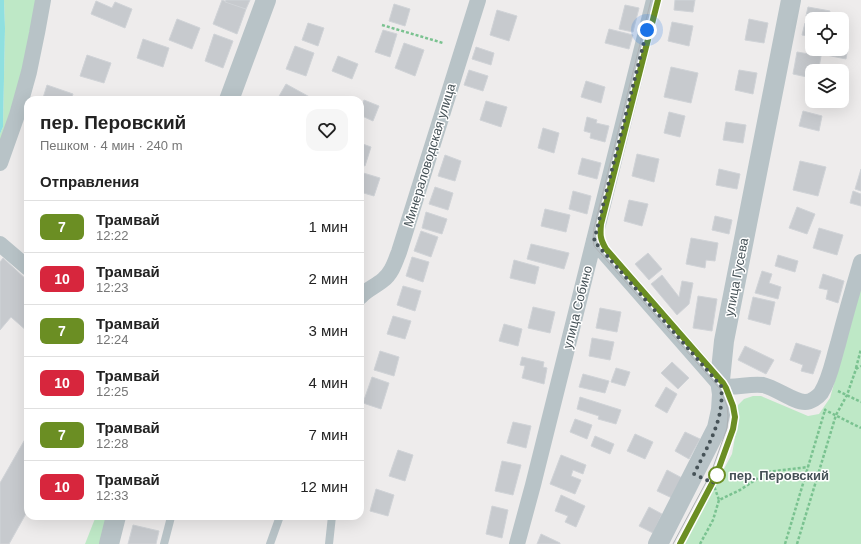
<!DOCTYPE html>
<html lang="ru">
<meta charset="utf-8">
<style>
body{margin:0;font-family:Arial,sans-serif;background:#f6f6f6;color:#222;height:100vh;display:flex;flex-direction:column;font-size:15px;white-space:nowrap}
*{box-sizing:border-box;margin:0}
p{font-size:13px;color:#767676}
.icon{flex:none;width:22px;height:22px;fill:none;stroke:currentColor;stroke-width:2;stroke-linecap:round;stroke-linejoin:round}
.map{position:relative;flex:1;overflow:hidden}
.panel{position:absolute;left:24px;top:96px;width:340px;height:424px;display:flex;flex-direction:column;background:#fff;border-radius:12px;box-shadow:0 4px 16px #0002}
.panel>*{flex:none}
.badge{padding:0 8px;border-radius:6px;font-size:14px;line-height:26px}
.buttons{position:absolute;left:805px;top:12px;display:grid;gap:8px}
.buttons a{display:grid;place-items:center;width:44px;height:44px;border-radius:8px;background:#fff;box-shadow:0 4px 16px #0002;font-size:20px}
.you{position:absolute;width:20px;height:20px;margin:-10px;border:3px solid #fff;border-radius:50%;background:#1a73e8;box-shadow:0 0 0 6px #1a73e833}
.map>.badge{position:absolute;translate:-50% -50%;box-shadow:0 0 0 2px #fff}
h2{padding:0 16px;font-size:15px;line-height:36px}
.round{display:grid;place-items:center;flex:none;width:42px;height:42px;border-radius:12px;background:#f6f6f6}
.overview{display:flex;align-items:center;justify-content:space-between;height:68px;padding:0 16px}
h1{font-size:19px;font-weight:600;line-height:30px}
ul{padding:0;list-style:none}
li{display:flex;align-items:center;gap:12px;height:52px;padding:0 16px;border-top:1px solid #e0e0e0}
li div{flex:1}
li b{display:block;font-size:15px}
li em{font-style:normal}
li .badge{min-width:44px;font-weight:700;text-align:center}
.map>svg:first-child{display:block}
.green{fill:#bee8c6}
.water{fill:#8fe0e0}
.building{fill:#c7cace;stroke:#d0d3d7}
.lines{fill:none;stroke-linecap:round;stroke-linejoin:round}
.path{stroke:#7ac290;stroke-width:2.5;stroke-dasharray:3 2;stroke-linecap:butt}
.service{stroke:#b8c3c7;stroke-width:8}
.minor{stroke:#b8c3c7;stroke-width:16}
.tertiary{stroke:#b8c3c7;stroke-width:20}
.tram{stroke:#aeb2b5;stroke-width:1}
.line-casing{stroke:#fff;stroke-width:9}
.line{stroke:#6b8e23;stroke-width:6}
.walk{stroke:#465257;stroke-width:4;stroke-dasharray:0 7.2}
.stop-dot{fill:#fff;stroke:#6b8e23;stroke-width:2}
.labels{text-anchor:middle;stroke-width:3;stroke-linejoin:round;paint-order:stroke}
.street-label{font-size:13px;fill:#465257;stroke:#fff}
.stop-label{font-size:13px;font-weight:bold;fill:#465257;stroke:#fff;text-anchor:start}
</style>
<div class="map">
<svg width="861" height="544" viewBox="0 0 861 544">
<rect width="100%" height="100%" fill="#eeecec"/>
<g class="green">
<path d="M4,0H43L0,163V134L3,127L5,28Z"/>
<path d="M861,288V544H683L732,454L738,420L736,411L738,405L744,399L753,396H761L808,416L819,414L830,398Z"/>
<path d="M96,516H110L103,544H85Z"/>
</g>
<path class="water" d="M0,0H4L5,28L3,127L0,134Z"/>
<g class="building">
<path d="M222,0L246,9L237,34L213,24Z"/>
<path d="M226,0H250L246,9L225,2Z"/>
<path d="M675,0H695L693,12L674,10Z"/>
<path d="M96,1L112,8L115,2L132,9L125,28L91,14Z"/>
<path d="M394,4L410,9L405,26L389,21Z"/>
<path d="M625,5L639,8L633,32L619,29Z"/>
<path d="M808,7L830,11L828,19H818V18L806,16Z"/>
<path d="M497,10L517,16L509,41L490,35Z"/>
<path d="M177,19L200,28L192,49L169,40Z"/>
<path d="M749,19L768,23L764,43L745,40Z"/>
<path d="M672,22L693,26L689,46L668,41Z"/>
<path d="M308,23L324,28L318,46L302,40Z"/>
<path d="M805,23L812,25V37L802,35Z"/>
<path d="M609,29L633,35L629,49L605,43Z"/>
<path d="M383,30L397,34L390,57L375,52Z"/>
<path d="M214,34L233,41L223,68L205,61Z"/>
<path d="M143,39L169,48L163,67L137,58Z"/>
<path d="M404,43L424,50L415,76L395,68Z"/>
<path d="M295,46L314,53L306,76L286,69Z"/>
<path d="M842,46L848,47L846,59L812,52L813,49H842Z"/>
<path d="M476,47L494,53L491,65L472,59Z"/>
<path d="M797,52L821,56L819,68L809,66L807,77L793,74Z"/>
<path d="M87,55L111,63L104,83L80,76Z"/>
<path d="M338,56L358,64L352,79L332,71Z"/>
<path d="M671,67L698,73L691,103L664,97Z"/>
<path d="M469,70L488,76L483,91L464,85Z"/>
<path d="M739,70L757,73L753,94L735,90Z"/>
<path d="M586,81L605,87L601,103L581,97Z"/>
<path d="M286,84L315,100H282L278,98Z"/>
<path d="M47,85L73,94L71,100H48L43,98Z"/>
<path d="M364,100L379,106L373,121L360,115V110Z"/>
<path d="M486,101L507,107L501,127L480,120Z"/>
<path d="M803,111L822,116L819,131L799,126Z"/>
<path d="M669,112L685,116L680,137L664,133Z"/>
<path d="M587,117L597,120L596,123L609,126L605,142L590,138L591,133L584,131Z"/>
<path d="M726,122L746,125L743,143L723,140Z"/>
<path d="M543,128L559,133L554,153L538,148Z"/>
<path d="M360,143L371,147L365,166L360,164Z"/>
<path d="M637,154L659,159L654,182L632,176Z"/>
<path d="M445,155L461,161L455,181L438,176Z"/>
<path d="M582,158L601,163L597,179L578,174Z"/>
<path d="M800,161L826,167L818,196L793,190Z"/>
<path d="M719,169L740,174L737,189L716,185Z"/>
<path d="M861,169V191L855,189Z"/>
<path d="M360,172L380,178L374,196L360,192Z"/>
<path d="M435,187L453,193L448,210L429,204Z"/>
<path d="M573,191L591,196L587,214L569,209Z"/>
<path d="M853,191L861,194V206L850,203Z"/>
<path d="M629,200L648,204L642,226L624,221Z"/>
<path d="M797,207L815,214L807,234L789,228Z"/>
<path d="M545,209L570,215L566,232L541,226Z"/>
<path d="M426,212L447,219L442,234L422,228Z"/>
<path d="M715,216L732,220L729,234L712,230Z"/>
<path d="M819,228L843,235L837,255L813,248Z"/>
<path d="M421,231L438,237L431,257L414,251Z"/>
<path d="M691,238L718,243L715,261L706,260L705,268L686,264Z"/>
<path d="M531,244L569,253L564,269L527,259Z"/>
<path d="M648,253L662,269L649,280L635,264Z"/>
<path d="M778,255L798,261L795,272L775,266Z"/>
<path d="M412,257L429,262L423,282L406,276Z"/>
<path d="M3,258L28,281V332L11,317L0,330V262Z"/>
<path d="M514,260L539,267L535,284L510,278Z"/>
<path d="M762,271L772,274L769,283L781,287L778,299L755,293Z"/>
<path d="M823,274L844,281L838,303L826,299L828,290L819,288Z"/>
<path d="M662,275L679,297L682,281L693,283L689,304L677,315L651,284Z"/>
<path d="M403,286L421,291L415,311L397,305Z"/>
<path d="M698,296L717,299L712,331L693,328Z"/>
<path d="M753,297L775,302L770,325L748,319Z"/>
<path d="M533,307L555,312L550,333L528,328Z"/>
<path d="M600,308L621,312L617,332L596,328Z"/>
<path d="M393,316L411,321L405,339L387,334Z"/>
<path d="M504,324L522,329L518,346L499,341Z"/>
<path d="M592,338L614,342L610,360L589,356Z"/>
<path d="M796,343L821,351L813,374L801,371L803,365L790,360Z"/>
<path d="M745,346L774,360L766,374L738,360Z"/>
<path d="M380,351L399,357L394,376L374,370Z"/>
<path d="M522,357L544,362L543,367L547,368L544,384L522,378L525,366L520,365Z"/>
<path d="M672,362L689,378L678,389L661,373Z"/>
<path d="M616,368L630,372L625,386L611,382Z"/>
<path d="M583,374L609,381L605,393L579,387Z"/>
<path d="M372,377L389,383L381,409L363,403Z"/>
<path d="M666,387L677,394L667,413L655,406Z"/>
<path d="M580,397L621,410L616,424L598,419L599,416L577,409Z"/>
<path d="M575,419L592,425L587,439L570,432Z"/>
<path d="M513,422L531,426L526,448L507,443Z"/>
<path d="M685,432L700,439L689,459L675,451Z"/>
<path d="M28,434V510L9,544H0V483Z"/>
<path d="M635,434L653,442L645,459L627,451Z"/>
<path d="M595,436L614,444L610,454L591,446Z"/>
<path d="M398,450L413,455L405,481L389,476Z"/>
<path d="M561,455L586,465L583,474L573,470L571,476L581,480L575,494L550,484Z"/>
<path d="M502,461L521,465L513,495L495,491Z"/>
<path d="M667,470L682,478L672,498L657,491Z"/>
<path d="M376,489L394,495L388,516L370,511Z"/>
<path d="M561,495L585,506L576,527L565,522L568,516L555,511Z"/>
<path d="M492,506L508,510L502,538L486,534Z"/>
<path d="M649,507L662,514L653,533L639,526Z"/>
<path d="M133,525L159,531L156,544H128Z"/>
<path d="M541,534L560,543V544H537Z"/>
</g>
<g class="lines">
<g class="path">
<path d="M382,25L443,43"/>
<path d="M856,368L861,349"/>
<path d="M838,391L861,402"/>
<path d="M826,409L825,410L861,428"/>
<path d="M708,481L713,483L719,500L740,490L767,472L808,467"/>
<path d="M700,544L713,520L719,500"/>
<path d="M785,544L825,410"/>
<path d="M797,544L836,415L847,395L856,369L861,366"/>
</g>
<g class="service">
<path d="M164,544L171,517L168,516"/>
<path d="M270,544L280,516"/>
<path d="M329,544L332,516"/>
</g>
<g class="minor">
<path d="M0,163L17,115L29,72L37,33L43,0"/>
<path d="M594,241L721,386C734,389 749,383 763,385C776,388 794,402 805,402C811,402 818,397 821,393C830,379 833,360 838,344C845,317 853,289 861,262"/>
<path d="M0,244L28,268"/>
<path d="M360,297C366,290 376,286 383,280C392,273 395,262 399,252L478,0"/>
<path d="M517,544L533,485L654,0"/>
</g>
<g class="tertiary">
<path d="M229,100L266,0"/>
<path d="M109,544L116,516"/>
<path d="M658,544L717,428L721,410L722,394L720,380L724,341L791,0"/>
</g>
<g class="tram">
<path d="M651,0L594,228L593,239L594,246L720,389L727,406L728,416L727,428L711,473L673,544"/>
<path d="M658,0L601,224C600,235 600,239 606,249L723,383L726,388L733,405L735,417L733,429L716,476L680,544"/>
</g>
</g>
<g class="lines">
<defs>
<path id="line" d="M658,0L601,224C600,235 600,239 606,249L723,383L726,388L733,406L735,417L733,429L716,476L680,544"/>
</defs>
<use href="#line" class="line-casing"/>
<use href="#line" class="line"/>
<path class="walk" d="M647,30L594,241L721,386C725,419 708,445 694,474L713,483L717,475"/>
</g>
<circle class="stop-dot" cx="717" cy="475" r="8"/>
<g class="labels">
<g class="street-label">
<text transform="translate(429 155) rotate(-73)" y="5">Минераловодская улица</text>
<text transform="translate(736 277) rotate(-79)" y="5">улица Гусева</text>
<text transform="translate(577 307) rotate(-76)" y="5">улица Собино</text>
</g>
<g class="stop-label">
<text x="729" y="480">пер. Перовский</text>
</g>
</g>
</svg>
<div class="buttons">
<a><svg class="icon" aria-label="locate" viewBox="0 0 24 24"><circle cx="12" cy="12" r="6"/><path d="M12 2v4M12 18v4M2 12h4M18 12h4"/></svg></a>
<a><svg class="icon" aria-label="layers" viewBox="0 0 24 24"><path d="M12 4l9 5-9 5-9-5zM3 14l9 5 9-5"/></svg></a>
</div>
<div class="you" style="left:647px;top:30px"></div>
<section class="panel">
<div class="overview"><div><h1>пер. Перовский</h1><p>Пешком · 4 мин · 240 m</p></div><a class="round"><svg class="icon" aria-label="heart" viewBox="0 0 24 24"><path d="M12 20l-8-8c-3-5 5-10 8-4 3-6 11-1 8 4z"/></svg></a></div>
<h2>Отправления</h2>
<ul>
<li><span class="badge" style="background:#6b8e23;color:#fff">7</span><div><b>Трамвай</b><p>12:22</p></div><em>1 мин</em></li>
<li><span class="badge" style="background:#d7263d;color:#fff">10</span><div><b>Трамвай</b><p>12:23</p></div><em>2 мин</em></li>
<li><span class="badge" style="background:#6b8e23;color:#fff">7</span><div><b>Трамвай</b><p>12:24</p></div><em>3 мин</em></li>
<li><span class="badge" style="background:#d7263d;color:#fff">10</span><div><b>Трамвай</b><p>12:25</p></div><em>4 мин</em></li>
<li><span class="badge" style="background:#6b8e23;color:#fff">7</span><div><b>Трамвай</b><p>12:28</p></div><em>7 мин</em></li>
<li><span class="badge" style="background:#d7263d;color:#fff">10</span><div><b>Трамвай</b><p>12:33</p></div><em>12 мин</em></li>
</ul>
</section>
</div>
